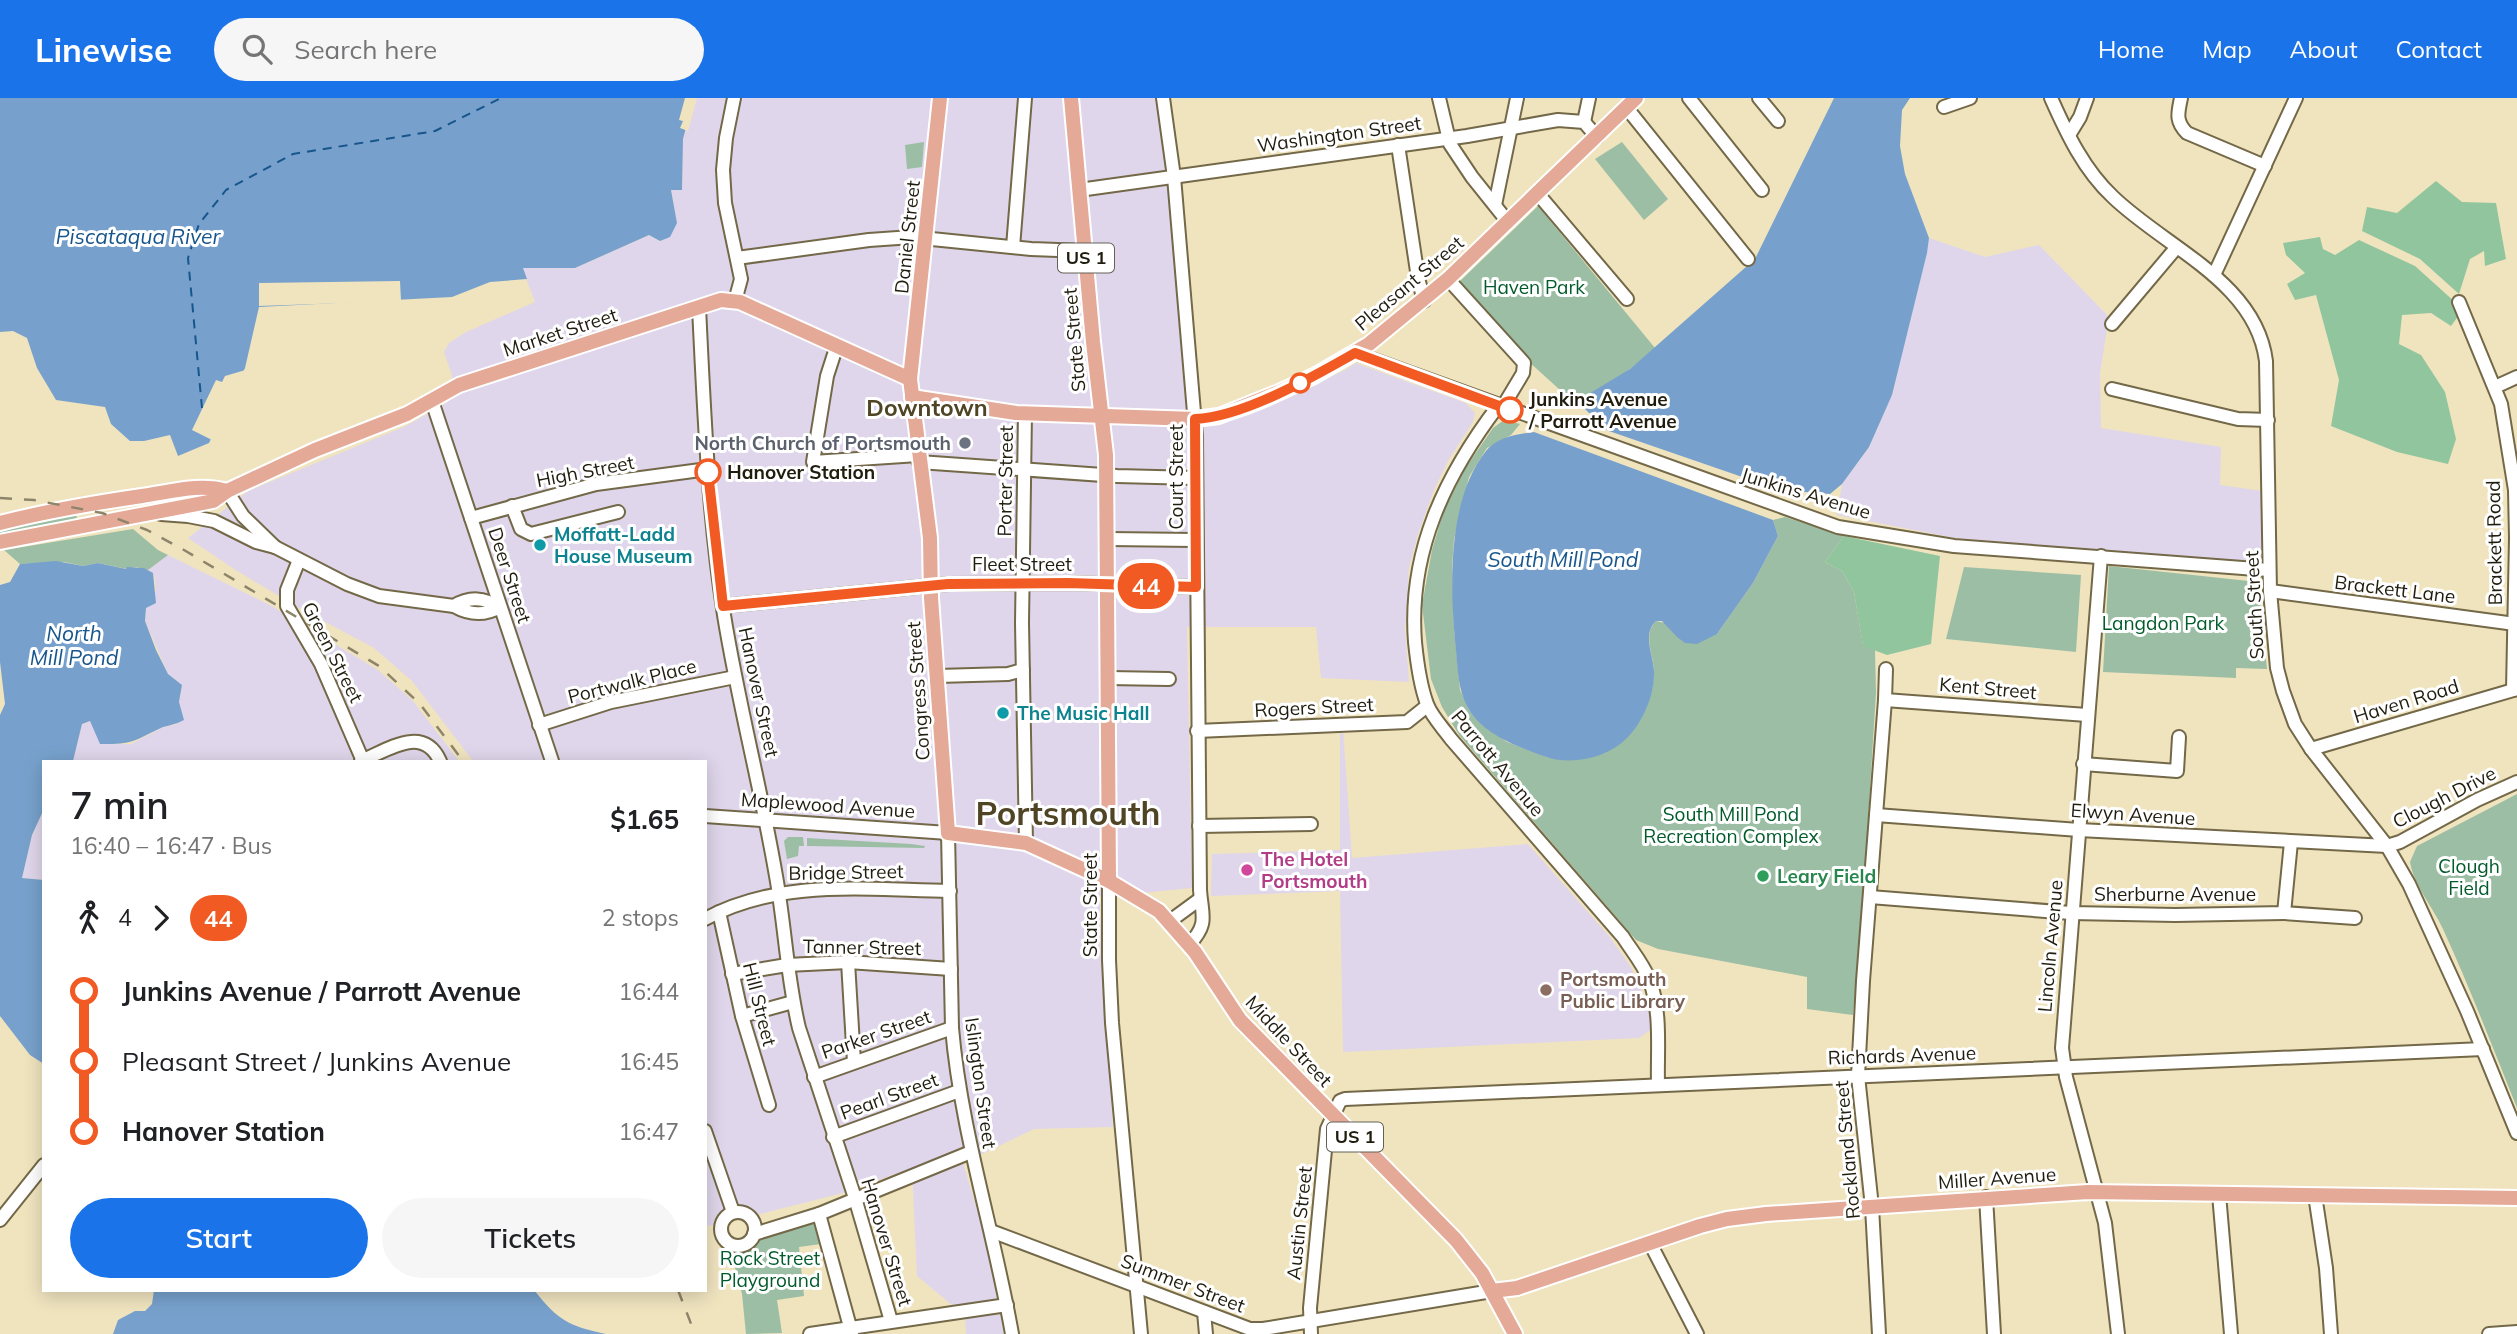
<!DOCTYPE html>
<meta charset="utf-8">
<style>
body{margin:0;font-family:Mulish,sans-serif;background:#f6f6f6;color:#202124;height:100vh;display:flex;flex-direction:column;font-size:26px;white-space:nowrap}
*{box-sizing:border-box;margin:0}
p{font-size:23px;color:#757577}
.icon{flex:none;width:38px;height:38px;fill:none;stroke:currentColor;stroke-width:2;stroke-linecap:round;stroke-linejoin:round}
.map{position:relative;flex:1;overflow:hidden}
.panel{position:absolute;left:42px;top:662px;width:665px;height:532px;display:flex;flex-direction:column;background:#fff;border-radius:0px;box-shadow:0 4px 18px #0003}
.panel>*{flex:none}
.badge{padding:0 14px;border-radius:23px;font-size:24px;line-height:46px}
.map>.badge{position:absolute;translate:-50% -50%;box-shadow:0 0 0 4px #fff}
.legs{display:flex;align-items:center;gap:10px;height:77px;padding:0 28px;font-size:23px}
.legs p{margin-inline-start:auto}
.overview{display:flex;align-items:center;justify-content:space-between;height:119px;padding:0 28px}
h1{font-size:38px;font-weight:600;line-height:52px}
.cta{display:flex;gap:14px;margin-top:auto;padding:14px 28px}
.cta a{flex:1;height:80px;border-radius:42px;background:#1a73e8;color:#fff;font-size:28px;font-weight:600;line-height:80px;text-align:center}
.cta a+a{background:#f6f6f6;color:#202124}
ul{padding:0 28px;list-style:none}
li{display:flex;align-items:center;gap:24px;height:70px;font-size:26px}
li i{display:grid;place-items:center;width:10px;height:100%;margin:0 9px;background:currentColor}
li i::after{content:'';width:18px;height:18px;margin:-9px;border:5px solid;border-radius:50%;background:#fff}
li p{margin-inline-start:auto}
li:first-child i{background:linear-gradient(#0000 50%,currentColor 0)}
li:last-child i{background:linear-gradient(currentColor 50%,#0000 0)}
header{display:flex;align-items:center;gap:42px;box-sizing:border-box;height:98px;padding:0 35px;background:#1a73e8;color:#fff}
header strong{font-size:33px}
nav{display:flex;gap:38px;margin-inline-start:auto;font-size:24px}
.search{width:490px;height:63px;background:#f6f6f6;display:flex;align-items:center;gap:18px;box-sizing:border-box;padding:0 24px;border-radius:38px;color:#757577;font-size:26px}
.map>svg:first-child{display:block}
.commercial{fill:#dfd6eb}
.green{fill:#9cbea4}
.forest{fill:#91c59e}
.water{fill:#77a1cc}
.pier{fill:#f0e4bf}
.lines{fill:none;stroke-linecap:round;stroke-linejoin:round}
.ferry{stroke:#17568c;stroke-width:2;stroke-dasharray:9 7;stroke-linecap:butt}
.minor-casing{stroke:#736847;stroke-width:16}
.major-casing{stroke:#fff;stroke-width:18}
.minor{stroke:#fff;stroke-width:12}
.major{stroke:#e4a997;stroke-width:14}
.rail{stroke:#8d856a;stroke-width:2.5;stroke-dasharray:12 12;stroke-linecap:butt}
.line-1-casing{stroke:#fff;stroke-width:16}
.line-1{stroke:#f15a22;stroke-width:10}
.stop-1-dot{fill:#fff;stroke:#f15a22;stroke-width:3.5}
.worship-dot{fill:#6b7280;stroke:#fff;stroke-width:2.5}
.culture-dot{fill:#0f9aa8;stroke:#fff;stroke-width:2.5}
.hotel-dot{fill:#d1479c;stroke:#fff;stroke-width:2.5}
.leisure-dot{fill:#2e9e5b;stroke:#fff;stroke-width:2.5}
.education-dot{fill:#8d6e63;stroke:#fff;stroke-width:2.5}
.labels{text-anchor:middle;stroke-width:6;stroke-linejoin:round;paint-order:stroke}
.shield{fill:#fff;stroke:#636056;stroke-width:2}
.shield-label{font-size:18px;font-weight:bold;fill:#201c0e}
.street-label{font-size:19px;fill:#201c0e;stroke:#fff}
.park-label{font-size:19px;fill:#025b2b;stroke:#fff}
.stop-label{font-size:19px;font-weight:bold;fill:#201c0e;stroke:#fff;text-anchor:start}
.worship-label{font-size:19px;font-weight:bold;fill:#5b616d;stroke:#fff;text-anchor:end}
.culture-label{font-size:19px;font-weight:bold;fill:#0d838f;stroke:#fff;text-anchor:start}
.hotel-label{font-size:19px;font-weight:bold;fill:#b23c85;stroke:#fff;text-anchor:start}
.leisure-label{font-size:19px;font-weight:bold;fill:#27864d;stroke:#fff;text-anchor:start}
.education-label{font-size:19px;font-weight:bold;fill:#785e54;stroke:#fff;text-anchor:start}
.water-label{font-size:21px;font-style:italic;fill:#17568c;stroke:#fff}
.quarter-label{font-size:23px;font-weight:bold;fill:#4f4525;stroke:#fff}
.town-label{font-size:33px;font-weight:bold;fill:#4f4525;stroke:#fff}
</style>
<header>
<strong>Linewise</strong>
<div class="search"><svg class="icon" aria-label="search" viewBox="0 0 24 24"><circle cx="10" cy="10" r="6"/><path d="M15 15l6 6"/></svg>Search here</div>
<nav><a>Home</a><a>Map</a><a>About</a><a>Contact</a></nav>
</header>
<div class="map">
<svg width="2517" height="1236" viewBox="0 0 2517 1236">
<rect width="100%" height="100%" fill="#f0e4bf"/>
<g class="commercial">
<path d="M694,0H1157L1168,80L1190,333L1251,316L1347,271L1355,265L1466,305L1475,315L1473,324L1448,363L1434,392L1418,436L1409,470L1405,532L1409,584L1321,580L1316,529H1187L1192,790L1100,799L1101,851L1113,1029L1034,1031L963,1065L984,1135L1004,1236H966L965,1218L917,1178L912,1070L843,1095L721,1126L705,1128V663H473L412,583L374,550L301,511L234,471L188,440L248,393L406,328L448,304L452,277L444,254L449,245L466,234L535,204L522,170H575L649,137L660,143L677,125L671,92L682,91L683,41Z"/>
<path d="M1929,140L1985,159L2039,147L2109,219L2100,275L2101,330L2221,349L2220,387L2262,393L2263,462L2255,463L2177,459L1955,440L1837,417L1842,386L1869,349L1892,297Z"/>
<path d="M168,457L270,507L378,572L413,603L459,663H73L82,626L91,623L100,645L112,646H131L165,628L175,627L182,587L168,576L145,523L146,510L156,492L154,477L148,472Z"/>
<path d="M1343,631L1352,760L1528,746L1609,838L1631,869L1648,907L1652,931L1639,940L1343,954L1340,793L1211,798L1212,756L1340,752V636Z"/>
<path d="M44,711V782L22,780L32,737Z"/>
</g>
<g class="green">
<path d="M924,44L922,69L907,71L905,47Z"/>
<path d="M1622,44L1668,101L1644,122L1595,61Z"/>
<path d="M1538,108L1655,250C1633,269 1599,299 1570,301L1528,263L1457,186Z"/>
<path d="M1504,322L1520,326L1511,337L1487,350L1469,379L1454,441L1452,469L1454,530L1460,592L1469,612L1479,623L1507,644L1549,660L1652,592C1653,586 1654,580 1654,574C1654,556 1642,538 1656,523L1717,536L1753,485L1778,438L1773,422L1785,419L1844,438L1825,464L1842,473L1854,494L1863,547L1875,552L1876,595L1864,787L1853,917L1807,911V879L1658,851L1636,842L1459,637L1442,609L1431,581L1422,507L1432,452L1444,412L1466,369L1493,330Z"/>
<path d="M76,414L77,422L0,438V430Z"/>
<path d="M133,431L158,452L168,457L148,472L136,469L127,471L98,465L83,468L64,464L20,466L4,452Z"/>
<path d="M2109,468L2258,484L2267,571L2236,570V580L2103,574Z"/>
<path d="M1964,469L2081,477L2076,554L1946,541Z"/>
<path d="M2517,696V1010C2493,950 2470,890 2443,831C2433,809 2414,788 2410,764L2417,748Z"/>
<path d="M788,739H803L804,748H799L798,758L787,761L784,743Z"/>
<path d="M807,740L911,746L925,748L924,750L807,748Z"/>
<path d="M816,1123L821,1146L799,1149L804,1198L777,1202L782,1235L746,1236L742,1196L732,1158L767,1136Z"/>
</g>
<g class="forest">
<path d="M2436,83L2462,104L2496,105L2506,161L2485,168L2484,153L2470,161L2459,196L2420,161L2362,133L2367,109L2397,115Z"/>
<path d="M2320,139L2323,151L2335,157L2359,142L2415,168L2456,205L2459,217L2451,228L2431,215L2402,217L2399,246L2421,257L2445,294L2456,341L2448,366L2397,354L2331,328L2339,282L2316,197L2295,202L2287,186L2305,175L2286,157L2283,145Z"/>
<path d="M1844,438L1940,458L1931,546L1887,557L1863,548L1854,494L1842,473L1825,464Z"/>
</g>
<g class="water">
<path d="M0,0H694L683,41L682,92H671L677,125L670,139L660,143L649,137L575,170H523L527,181L490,184L452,199L259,209L245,270L209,345L178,358L170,337L144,343H130L111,326L105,309L56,302L37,270L27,240L13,233L0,234Z"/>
<path d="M1834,0H1910L1902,12L1900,48L1905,76L1929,140L1927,155L1892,297L1869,349L1842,386L1830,396L1780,392L1606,332L1581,307L1582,300L1630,271L1755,161Z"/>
<path d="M1534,334L1773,422L1778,438L1753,485L1717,536L1697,546L1685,545L1677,539L1662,523H1656C1642,537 1653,555 1654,573C1655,596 1643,624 1627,640C1606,661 1570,668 1543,658C1516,648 1483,636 1468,610C1458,592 1458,573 1456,553C1450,493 1446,403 1486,353C1497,339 1518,336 1534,334Z"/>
<path d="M56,463L83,468L98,465L126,471L127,469L144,470L153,475L156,505L146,510L145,523L156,552L168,576L182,587L179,604L184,622C177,626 170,627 163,629C134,642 135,647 100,646L90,623L82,626L73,663H44V711L32,737L22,780L44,782V966L30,957L0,918V617L5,606L0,564V487L10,484L20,466Z"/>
<path d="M154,1192H534C558,1222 568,1228 606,1236H113L118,1222L135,1213H145L152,1206Z"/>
</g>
<g class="pier">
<path d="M685,0H697L688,33L680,30L683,23L679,22Z"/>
<path d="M400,183L401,203L259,208V185Z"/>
<path d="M249,271L214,343L192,332L216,282L222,284L225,278Z"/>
</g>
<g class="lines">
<path class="ferry" d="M202,310L188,160L199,126L226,92L293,56L435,33L501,0"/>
<defs>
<g id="minor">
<path d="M734,0L726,40L723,72L725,105L741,181L735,203"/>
<path d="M1163,0L1174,79L1196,338L1200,792C1202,819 1209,825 1189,847"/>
<path d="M1439,0L1450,46L1472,79L1508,124"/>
<path d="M1689,0L1762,92"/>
<path d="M1759,0L1778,23"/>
<path d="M2051,0C2067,36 2084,72 2113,99C2166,150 2256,184 2266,263L2270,493L2277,570L2283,593L2295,626L2311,651L2387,748L2409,786L2467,913L2517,1035"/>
<path d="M2181,0C2178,15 2175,23 2187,35L2265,68"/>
<path d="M1626,9L1748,161"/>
<path d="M1944,9L1970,0"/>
<path d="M1584,24L1589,0"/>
<path d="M2069,37L2080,19L2087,0"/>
<path d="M1398,47L1418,180L1424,203"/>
<path d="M1079,92L1467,38L1558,22L1584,24L1597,39"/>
<path d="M1538,96L1627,201"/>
<path d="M1495,107L1517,0"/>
<path d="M1013,149L1025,0"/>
<path d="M737,160L869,142L912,139L1031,151L1085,153"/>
<path d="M2214,177L2296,0"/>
<path d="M1448,181L1524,265L1523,275L1502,310"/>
<path d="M2459,204L2501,306L2515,392L2516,440L2513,592"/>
<path d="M699,209C704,312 708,415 724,517C738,604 761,690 776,778C785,828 787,880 799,930L855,1100L891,1223"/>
<path d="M2112,226L2176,150"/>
<path d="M837,247L827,278L813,364L918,357"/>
<path d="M1355,255L1838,429L1954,448L2269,472"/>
<path d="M2495,289L2517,279"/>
<path d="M2112,291L2238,321L2268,322"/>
<path d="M432,303L552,663"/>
<path d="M1498,308C1445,378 1408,454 1415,544C1417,564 1420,587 1427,606C1432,619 1444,631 1451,641L1623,839C1632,853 1643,866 1649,881C1662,913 1657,953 1658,986"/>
<path d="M1025,315L1022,525L1026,745"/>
<path d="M919,364L1117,378L1195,380"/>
<path d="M227,393L243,418L275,449"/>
<path d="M512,408L521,431L531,436L618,414"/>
<path d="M161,416L188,418L214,423L256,444L275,449L347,486L379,498L454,508C470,517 484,518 500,509"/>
<path d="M471,420L596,386L708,371"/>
<path d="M1108,441L1195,442"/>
<path d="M2101,458L2062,950L2066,979L2105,1125L2118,1236"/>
<path d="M299,462L287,492V508L321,566L363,663"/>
<path d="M2270,493L2515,526"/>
<path d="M454,508C470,498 484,500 500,509"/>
<path d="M723,508L948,486L1068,485L1196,489"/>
<path d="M938,578L1008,576L1023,572"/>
<path d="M1108,580L1169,581"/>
<path d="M1885,602L2087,617"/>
<path d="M539,627L611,604L735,579"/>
<path d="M1197,633L1407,624L1427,608"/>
<path d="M2311,651L2517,591"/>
<path d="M361,663C388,652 423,626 440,663"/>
<path d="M2083,666L2177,673L2179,639"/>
<path d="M1876,717L2079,732L2387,748L2400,744L2477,702L2517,684"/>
<path d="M705,718L948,735L952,930C961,1034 994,1133 1012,1236"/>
<path d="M1199,728L1311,726"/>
<path d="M1109,783V862L1112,925L1141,1236"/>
<path d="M1870,799L2071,815L2175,817L2284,815L2291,744"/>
<path d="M719,814L742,918L769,1007"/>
<path d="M2284,815L2355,820"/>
<path d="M705,821C780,780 868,792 950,793"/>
<path d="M1170,823L1200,801"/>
<path d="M848,864L854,964"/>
<path d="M732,876L787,867L848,864L951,871"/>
<path d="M742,918L793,904"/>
<path d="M814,979L952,930"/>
<path d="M705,1033L733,1114"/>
<path d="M833,1039L959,993"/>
<path d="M2219,1096L2231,1236"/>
<path d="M2315,1097L2326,1170L2331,1236"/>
<path d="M1986,1099L1994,1236"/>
<circle cx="738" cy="1131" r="17"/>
<path d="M819,1116L852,1236"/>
<path d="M0,1122L44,1067"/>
<path d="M991,1133L1250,1231H1263L1492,1193"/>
<path d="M754,1136L819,1116L971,1054"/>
<path d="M1650,1145L1697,1236"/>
<path d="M1204,1214L1206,1236"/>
<path d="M810,1236L1007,1207"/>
<path d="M1311,1236L1310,1210L1327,1031L1340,1003L1345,1001L2483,951"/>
<path d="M1879,1236L1872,1109L1858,978L1863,883L1885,602L1886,571"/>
<path d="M2489,1236L2517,1234"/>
</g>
<g id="major">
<path d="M940,0L910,281L930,440L931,500L948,735L1026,745L1109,783L1159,813L1195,854L1240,922L1456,1142L1482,1175L1515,1236"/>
<path d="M1071,0L1093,244L1106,357L1109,783"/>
<path d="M912,299L1016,315L1195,321L1219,318L1279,294L1314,278L1369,246L1448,181L1636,0"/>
<path d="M0,425C47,413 94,405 142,398C171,394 199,385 227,393"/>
<path d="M0,444L213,403L227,393L315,352L407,316L459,287L721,202L740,204L910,281"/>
<path d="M1492,1193L1517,1190L1700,1128L1727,1121L1766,1116L2088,1094L2517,1100"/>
</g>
</defs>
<use href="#minor" class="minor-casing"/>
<use href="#major" class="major-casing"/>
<use href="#minor" class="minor"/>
<use href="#major" class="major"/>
<g class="rail">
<path d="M0,400L34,402L102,415L147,432L184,452L379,568L420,606L463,663"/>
<path d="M678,1192L695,1236"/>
</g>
</g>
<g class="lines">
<defs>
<path id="line-1" d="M708,374L723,508L948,486L1068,485L1196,489L1195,321C1243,319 1313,279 1355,255L1510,312"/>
</defs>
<use href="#line-1" class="line-1-casing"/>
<use href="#line-1" class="line-1"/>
</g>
<g class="stop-1-dot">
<circle cx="1300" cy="285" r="9"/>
<circle cx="1510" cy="312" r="12"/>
<circle cx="708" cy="374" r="12"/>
</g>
<circle class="worship-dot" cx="965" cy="345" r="7"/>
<g class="culture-dot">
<circle cx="540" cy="447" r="7"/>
<circle cx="1003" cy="615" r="7"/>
</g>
<circle class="hotel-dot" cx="1247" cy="772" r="7"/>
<circle class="leisure-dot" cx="1763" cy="778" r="7"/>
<circle class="education-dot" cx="1546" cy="892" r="7"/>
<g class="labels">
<g class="shield">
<rect x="1058" y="145.5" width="56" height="29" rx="5"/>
<rect x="1327" y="1024.5" width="56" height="29" rx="5"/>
</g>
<g class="shield-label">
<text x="1086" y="166">US 1</text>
<text x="1355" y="1045">US 1</text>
</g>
<g class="street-label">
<text transform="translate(1339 36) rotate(-8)" y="7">Washington Street</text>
<text transform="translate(907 139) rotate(-84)" y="7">Daniel Street</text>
<text transform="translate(1409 185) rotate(-40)" y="7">Pleasant Street</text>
<text transform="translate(560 234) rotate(-18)" y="7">Market Street</text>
<text transform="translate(1074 242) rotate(-95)" y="7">State Street</text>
<text transform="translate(585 373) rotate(-11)" y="7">High Street</text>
<text transform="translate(1176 379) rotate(-90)" y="7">Court Street</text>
<text transform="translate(1005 383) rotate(-89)" y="7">Porter Street</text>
<text transform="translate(1806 395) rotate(17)" y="7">Junkins Avenue</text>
<text transform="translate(2494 445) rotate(-91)" y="7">Brackett Road</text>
<text x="1022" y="473">Fleet Street</text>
<text transform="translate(510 477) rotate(72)" y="7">Deer Street</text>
<text transform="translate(2395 491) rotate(7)" y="7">Brackett Lane</text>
<text transform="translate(2254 507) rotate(-93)" y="7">South Street</text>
<text transform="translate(333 554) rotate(63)" y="7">Green Street</text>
<text transform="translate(632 583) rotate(-14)" y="7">Portwalk Place</text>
<text transform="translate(1988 590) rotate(5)" y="7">Kent Street</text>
<text transform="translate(918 593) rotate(-94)" y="7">Congress Street</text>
<text transform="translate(759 594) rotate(78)" y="7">Hanover Street</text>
<text transform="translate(2406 603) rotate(-17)" y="7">Haven Road</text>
<text transform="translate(1314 609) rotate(-3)" y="7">Rogers Street</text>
<text transform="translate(1498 665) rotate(50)" y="7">Parrott Avenue</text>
<text transform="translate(2444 699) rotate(-27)" y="7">Clough Drive</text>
<text transform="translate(828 707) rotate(4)" y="7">Maplewood Avenue</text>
<text transform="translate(2133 716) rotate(4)" y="7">Elwyn Avenue</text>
<text transform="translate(846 774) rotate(-1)" y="7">Bridge Street</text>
<text x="2175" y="803">Sherburne Avenue</text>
<text transform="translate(1090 807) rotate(-90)" y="7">State Street</text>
<text transform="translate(2050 848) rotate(-85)" y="7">Lincoln Avenue</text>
<text transform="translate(862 849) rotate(1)" y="7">Tanner Street</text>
<text transform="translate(760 906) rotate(76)" y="7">Hill Street</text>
<text transform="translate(876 936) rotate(-19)" y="7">Parker Street</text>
<text transform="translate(1289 943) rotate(47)" y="7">Middle Street</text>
<text transform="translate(1902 957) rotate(-2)" y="7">Richards Avenue</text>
<text transform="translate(981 985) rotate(82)" y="7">Islington Street</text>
<text transform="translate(889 998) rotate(-20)" y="7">Pearl Street</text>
<text transform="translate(1847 1052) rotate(-95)" y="7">Rockland Street</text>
<text transform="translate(1997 1080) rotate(-4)" y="7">Miller Avenue</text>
<text transform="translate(1299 1125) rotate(-84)" y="7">Austin Street</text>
<text transform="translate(887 1144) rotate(73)" y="7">Hanover Street</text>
<text transform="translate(1183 1185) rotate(21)" y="7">Summer Street</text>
</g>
<g class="park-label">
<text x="1534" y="196">Haven Park</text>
<text x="2163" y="532">Langdon Park</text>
<text x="1731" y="723">South Mill Pond<tspan x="1731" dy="22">Recreation Complex</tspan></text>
<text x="2469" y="775">Clough<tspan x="2469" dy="22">Field</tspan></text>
<text x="770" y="1167">Rock Street<tspan x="770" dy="22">Playground</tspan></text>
</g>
<g class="stop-label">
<text x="1529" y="308">Junkins Avenue<tspan x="1529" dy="22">/ Parrott Avenue</tspan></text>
<text x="727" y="381">Hanover Station</text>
</g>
<g class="worship-label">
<text x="951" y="352">North Church of Portsmouth</text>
</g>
<g class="culture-label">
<text x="554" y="443">Moffatt-Ladd<tspan x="554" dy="22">House Museum</tspan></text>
<text x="1017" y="622">The Music Hall</text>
</g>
<g class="hotel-label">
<text x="1261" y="768">The Hotel<tspan x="1261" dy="22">Portsmouth</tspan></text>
</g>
<g class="leisure-label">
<text x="1777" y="785">Leary Field</text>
</g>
<g class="education-label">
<text x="1560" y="888">Portsmouth<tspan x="1560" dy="22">Public Library</tspan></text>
</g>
<g class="water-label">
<text x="138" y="146">Piscataqua River</text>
<text x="1563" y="469">South Mill Pond</text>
<text x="74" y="543">North<tspan x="74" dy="24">Mill Pond</tspan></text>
</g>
<g class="quarter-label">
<text x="927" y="318">Downtown</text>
</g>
<g class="town-label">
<text x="1068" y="727">Portsmouth</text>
</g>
</g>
</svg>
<b class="badge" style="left:1146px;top:488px;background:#f15a22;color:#fff">44</b>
<section class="panel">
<div class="overview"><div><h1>7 min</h1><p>16:40 – 16:47 · Bus</p></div><b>$1.65</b></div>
<div class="legs"><svg class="icon" aria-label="walk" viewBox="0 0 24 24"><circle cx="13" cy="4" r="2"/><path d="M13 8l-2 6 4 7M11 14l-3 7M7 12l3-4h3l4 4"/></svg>4<svg class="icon" aria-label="forward" viewBox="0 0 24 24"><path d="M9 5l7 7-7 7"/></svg><b class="badge" style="background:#f15a22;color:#fff">44</b><p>2 stops</p></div>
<ul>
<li><i style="color:#f15a22"></i><b>Junkins Avenue / Parrott Avenue</b><p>16:44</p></li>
<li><i style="color:#f15a22"></i><span>Pleasant Street / Junkins Avenue</span><p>16:45</p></li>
<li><i style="color:#f15a22"></i><b>Hanover Station</b><p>16:47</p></li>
</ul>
<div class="cta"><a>Start</a><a>Tickets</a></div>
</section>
</div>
